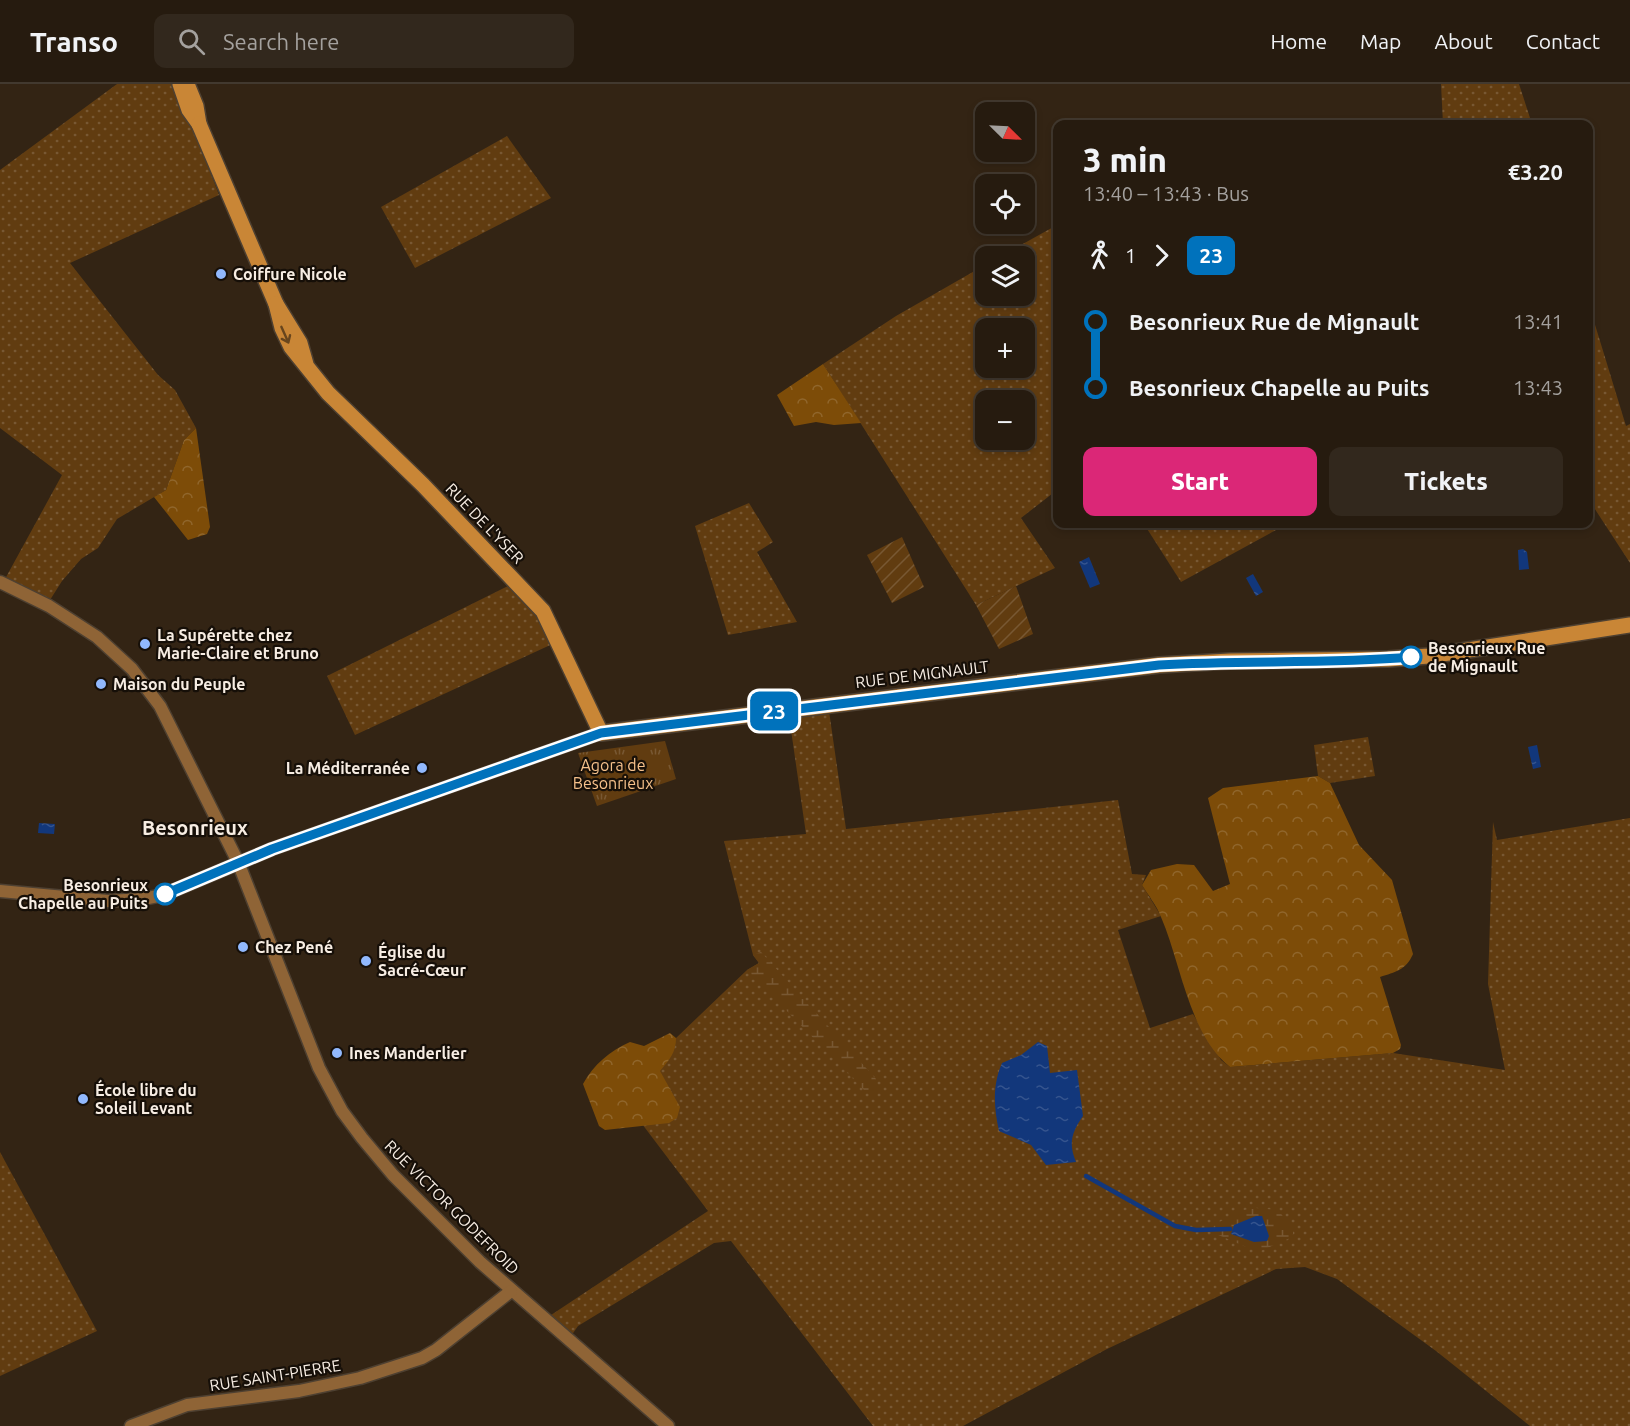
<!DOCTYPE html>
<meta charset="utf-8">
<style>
body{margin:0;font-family:Ubuntu,sans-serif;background:#32281d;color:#f1f3f6;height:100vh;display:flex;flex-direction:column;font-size:22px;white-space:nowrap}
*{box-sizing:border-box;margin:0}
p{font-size:20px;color:#a4a19e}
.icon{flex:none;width:33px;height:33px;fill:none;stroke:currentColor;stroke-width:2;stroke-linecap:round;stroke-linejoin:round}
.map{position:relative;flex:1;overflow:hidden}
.details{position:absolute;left:1053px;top:36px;width:540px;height:408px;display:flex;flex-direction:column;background:#261b0f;border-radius:12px;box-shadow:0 3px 9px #0003,0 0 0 2px #42392f}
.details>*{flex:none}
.badge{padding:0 12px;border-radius:9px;font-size:21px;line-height:39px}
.needle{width:39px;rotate:114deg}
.tools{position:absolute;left:975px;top:18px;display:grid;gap:12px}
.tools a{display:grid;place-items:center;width:60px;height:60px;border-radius:12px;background:#261b0f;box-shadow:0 3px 9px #0003,0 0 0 2px #42392f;font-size:30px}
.map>.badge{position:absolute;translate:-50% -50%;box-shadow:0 0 0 3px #fff}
.legs{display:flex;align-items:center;gap:9px;height:66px;padding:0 30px;font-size:20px}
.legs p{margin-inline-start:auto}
.headline{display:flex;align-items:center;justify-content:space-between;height:102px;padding:0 30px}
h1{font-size:33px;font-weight:800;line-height:45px}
.button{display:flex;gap:12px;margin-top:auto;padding:12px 30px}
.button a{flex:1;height:69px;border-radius:12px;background:#db2777;color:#fff;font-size:24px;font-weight:800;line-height:69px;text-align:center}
.button a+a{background:#32281d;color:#f1f3f6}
ul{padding:0 30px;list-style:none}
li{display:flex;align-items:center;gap:21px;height:66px;font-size:22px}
li i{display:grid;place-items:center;width:9px;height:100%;margin:0 8px;background:currentColor}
li i::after{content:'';width:15px;height:15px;margin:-8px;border:4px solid;border-radius:50%;background:#261b0f}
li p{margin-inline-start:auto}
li:first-child i{background:linear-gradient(#0000 50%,currentColor 0)}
li:last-child i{background:linear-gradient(currentColor 50%,#0000 0)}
header{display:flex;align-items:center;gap:36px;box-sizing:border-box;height:84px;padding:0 30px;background:#261b0f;border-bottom:2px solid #42392f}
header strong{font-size:28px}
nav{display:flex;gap:33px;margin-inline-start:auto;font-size:21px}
.search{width:420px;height:54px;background:#32281d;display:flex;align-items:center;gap:15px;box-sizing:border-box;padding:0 21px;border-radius:12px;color:#a4a19e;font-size:22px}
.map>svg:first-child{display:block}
.grass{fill:url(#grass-dots);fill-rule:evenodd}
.forest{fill:url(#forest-crowns)}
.wetland{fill:url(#wetland-marsh)}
.park{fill:url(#park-tufts)}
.garden{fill:url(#garden-furrows)}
.water{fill:url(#water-ripples)}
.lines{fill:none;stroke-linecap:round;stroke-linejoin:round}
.stream{stroke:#12377b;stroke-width:4.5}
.street-casing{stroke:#4e4031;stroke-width:15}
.secondary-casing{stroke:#4e4031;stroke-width:18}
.street{stroke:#8f6436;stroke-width:12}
.secondary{stroke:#c98636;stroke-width:15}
.oneway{stroke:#67451d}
.line-1-casing{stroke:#fff;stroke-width:14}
.line-1{stroke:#0072bc;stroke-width:9}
.poi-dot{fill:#91b8fd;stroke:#160f08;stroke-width:2}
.stop-1-dot{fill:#fff;stroke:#0072bc;stroke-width:3}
.labels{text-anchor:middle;stroke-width:4.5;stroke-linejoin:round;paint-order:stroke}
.poi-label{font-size:16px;font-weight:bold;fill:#f7ede3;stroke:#160f08;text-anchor:start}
.street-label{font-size:16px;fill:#f7ede3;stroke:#160f08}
.stop-label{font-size:16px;font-weight:bold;fill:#f7ede3;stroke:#160f08;text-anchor:start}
.park-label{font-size:16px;fill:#f6c18b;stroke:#160f08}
.quarter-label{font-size:20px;font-weight:bold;fill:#f7ede3;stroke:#160f08}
</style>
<header>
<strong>Transo</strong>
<div class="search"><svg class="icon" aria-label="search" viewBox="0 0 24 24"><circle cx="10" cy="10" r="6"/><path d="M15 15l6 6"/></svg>Search here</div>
<nav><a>Home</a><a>Map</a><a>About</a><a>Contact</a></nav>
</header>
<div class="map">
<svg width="1630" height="1342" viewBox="0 0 1630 1342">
<defs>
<pattern id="grass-dots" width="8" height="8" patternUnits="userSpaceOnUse" patternTransform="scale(1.5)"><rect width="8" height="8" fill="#613c10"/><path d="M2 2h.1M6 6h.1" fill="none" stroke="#785833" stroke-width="1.8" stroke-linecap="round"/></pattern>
<pattern id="forest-crowns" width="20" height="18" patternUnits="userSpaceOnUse" patternTransform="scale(1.5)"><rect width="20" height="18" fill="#7d4c08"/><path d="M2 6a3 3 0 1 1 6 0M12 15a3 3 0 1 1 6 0" fill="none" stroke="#90662c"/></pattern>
<pattern id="wetland-marsh" width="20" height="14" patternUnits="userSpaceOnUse" patternTransform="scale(1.5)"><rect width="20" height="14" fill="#613c10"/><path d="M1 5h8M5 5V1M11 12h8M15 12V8" fill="none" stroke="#785833"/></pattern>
<pattern id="park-tufts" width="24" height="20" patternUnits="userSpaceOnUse" patternTransform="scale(1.5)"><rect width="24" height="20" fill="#613c10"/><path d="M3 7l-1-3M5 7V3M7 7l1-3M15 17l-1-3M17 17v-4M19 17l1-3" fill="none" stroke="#785833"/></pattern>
<pattern id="garden-furrows" width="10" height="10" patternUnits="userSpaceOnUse" patternTransform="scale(1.5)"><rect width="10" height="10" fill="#613c10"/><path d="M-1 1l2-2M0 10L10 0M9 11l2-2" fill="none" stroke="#785833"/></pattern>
<pattern id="water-ripples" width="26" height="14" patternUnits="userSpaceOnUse" patternTransform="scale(1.5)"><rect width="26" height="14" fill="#12377b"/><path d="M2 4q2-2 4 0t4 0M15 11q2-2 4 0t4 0" fill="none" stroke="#35548e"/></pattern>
</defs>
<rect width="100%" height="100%" fill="#332414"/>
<g class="grass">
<path d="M117,0H177L219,111L70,179L158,291L175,306L196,344L184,356L166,406L117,435L98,464L81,475L62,497L50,516L5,495L62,391L0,344V86Z"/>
<path d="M1441,0H1519L1532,40H1443Z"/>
<path d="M507,52L551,114L415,184L381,123Z"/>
<path d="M1057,141V406L1021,434L1055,484L976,521L823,280L896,232L985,181L986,212H1024V172H1001ZM986,244H1024V284H986ZM986,316H1024V356H986Z"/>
<path d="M1589,221L1626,342L1630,340V479L1589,416Z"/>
<path d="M749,419L773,458L757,468L797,538L728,551L695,442Z"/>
<path d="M1144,440H1287L1181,498Z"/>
<path d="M516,498L559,557L355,651L327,592Z"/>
<path d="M829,627L846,745L1118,716L1132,790L1146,791L1142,801L1161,832L1118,846L1150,944L1193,930L1221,976L1230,983L1393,969L1505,986L1488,900L1493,738L1497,756L1630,734V1342H1530L1436,1267L1337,1195L1305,1183L1276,1185L1107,1265L963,1342H873L731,1157L714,1159L578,1242L569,1255L545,1235L708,1127L614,1003L676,954L747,886L759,879L753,871L724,757L806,750L789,632Z"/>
<path d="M1368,653L1375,692L1330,699L1318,692L1314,661Z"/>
<path d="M0,1068L97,1247L0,1292Z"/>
</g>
<g class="forest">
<path d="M823,280L861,339L834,341L816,338L794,342L777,311Z"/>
<path d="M196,344L210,443L207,450L188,456L154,413L166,406L184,356Z"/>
<path d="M1318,692L1330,699L1359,761L1392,796L1413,870C1406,886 1395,888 1380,893L1401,961L1400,965L1393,969L1230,983C1189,951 1181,879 1161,833C1157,822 1148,811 1142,801L1151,786L1177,780L1194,781L1213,807L1230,800L1208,714L1223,704Z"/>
<path d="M670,949L676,954C676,969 669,976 660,987L680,1023L677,1034L669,1039L605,1046L599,1042L583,1000C594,980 610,967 630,958L644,962Z"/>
</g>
<g class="wetland">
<path d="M761,868L876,995L875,1009H867L863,1005L747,886L759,879L753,871Z"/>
<path d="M1256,1124L1278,1126L1293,1145V1150L1288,1155L1258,1168L1216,1150L1215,1140L1244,1126Z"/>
</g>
<path class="park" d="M665,657L676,695L597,722L578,669Z"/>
<g class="garden">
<path d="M902,453L924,503L892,519L867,471Z"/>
<path d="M1016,502L1033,550L999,565L976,521Z"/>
</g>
<g class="water">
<path d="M1523,465L1527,468L1529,485L1519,486L1518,466Z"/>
<path d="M1089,473L1100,500L1090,504L1079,478Z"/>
<path d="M1253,490L1263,508L1256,512L1246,494Z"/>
<path d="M1537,661L1541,683L1533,685L1528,663Z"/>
<path d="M39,739L55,740L54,750L38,749Z"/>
<path d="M1038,958L1047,962L1050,989L1077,986L1083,1032C1072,1048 1068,1059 1076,1078L1046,1081L1031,1061L999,1047C994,1024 992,1002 1002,979L1021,971Z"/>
<path d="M1256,1132H1262L1269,1152L1267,1157L1254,1158L1231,1150L1234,1141Z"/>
</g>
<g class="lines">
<path class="stream" d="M1086,1092L1175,1142L1196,1146L1230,1145"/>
<defs>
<g id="street">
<path d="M0,498L49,522L97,553L132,585L160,622L238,778L319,984L342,1027L362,1054L393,1091L480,1178L668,1342"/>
<path d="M0,807L108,817L143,815L163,811L272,765L601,649"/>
<path d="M131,1342L187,1321L299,1307L360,1294L422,1274L436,1266L511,1207"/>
</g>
<g id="secondary">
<path d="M180,0L189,26L199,40L196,22L187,0"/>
<path d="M199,40L276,220"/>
<path d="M306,280L300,259L276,220L282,244L291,263L328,309L423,401L543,527L601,649L1159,581L1230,577L1388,575L1429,572L1630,541"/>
</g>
</defs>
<use href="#street" class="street-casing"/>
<use href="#secondary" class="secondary-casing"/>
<use href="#street" class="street"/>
<use href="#secondary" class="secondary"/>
</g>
<defs><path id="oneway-shaft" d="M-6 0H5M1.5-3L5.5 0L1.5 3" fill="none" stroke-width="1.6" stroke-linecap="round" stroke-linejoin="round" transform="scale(1.5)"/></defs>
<use class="oneway" href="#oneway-shaft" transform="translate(285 251) rotate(66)"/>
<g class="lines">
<defs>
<path id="line-1" d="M165,810L272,765L601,649L1159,581C1243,576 1328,580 1411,573"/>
</defs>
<use href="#line-1" class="line-1-casing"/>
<use href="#line-1" class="line-1"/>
</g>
<g class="poi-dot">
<circle cx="221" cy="190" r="6"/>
<circle cx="145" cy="560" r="6"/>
<circle cx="101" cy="600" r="6"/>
<circle cx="422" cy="684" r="6"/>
<circle cx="243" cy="863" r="6"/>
<circle cx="366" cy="877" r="6"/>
<circle cx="337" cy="969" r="6"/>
<circle cx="83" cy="1015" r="6"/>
</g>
<g class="stop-1-dot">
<circle cx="1411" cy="573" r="10"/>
<circle cx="165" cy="810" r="10"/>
</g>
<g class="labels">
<g class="poi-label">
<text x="233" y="196">Coiffure Nicole</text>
<text x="157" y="557">La Supérette chez<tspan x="157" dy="18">Marie-Claire et Bruno</tspan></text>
<text x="113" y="606">Maison du Peuple</text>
<text x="410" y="690" text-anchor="end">La Méditerranée</text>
<text x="255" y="869">Chez Pené</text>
<text x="378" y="874">Église du<tspan x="378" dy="18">Sacré-Cœur</tspan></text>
<text x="349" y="975">Ines Manderlier</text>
<text x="95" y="1012">École libre du<tspan x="95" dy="18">Soleil Levant</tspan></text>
</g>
<g class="street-label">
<text transform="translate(485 439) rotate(46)" y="6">RUE DE L'YSER</text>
<text transform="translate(922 590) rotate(-7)" y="6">RUE DE MIGNAULT</text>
<text transform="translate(452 1123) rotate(45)" y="6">RUE VICTOR GODEFROID</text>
<text transform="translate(275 1291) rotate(-9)" y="6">RUE SAINT-PIERRE</text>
</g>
<g class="stop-label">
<text x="1428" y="570">Besonrieux Rue<tspan x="1428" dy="18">de Mignault</tspan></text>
<text x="148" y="807" text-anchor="end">Besonrieux<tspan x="148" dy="18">Chapelle au Puits</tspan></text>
</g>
<g class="park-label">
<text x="613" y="687">Agora de<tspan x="613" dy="18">Besonrieux</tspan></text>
</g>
<g class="quarter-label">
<text x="195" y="751">Besonrieux</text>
</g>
</g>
</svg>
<div class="tools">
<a><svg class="needle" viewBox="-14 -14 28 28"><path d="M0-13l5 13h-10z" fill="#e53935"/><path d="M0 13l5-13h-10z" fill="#a4a19e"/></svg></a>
<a><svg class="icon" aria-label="locate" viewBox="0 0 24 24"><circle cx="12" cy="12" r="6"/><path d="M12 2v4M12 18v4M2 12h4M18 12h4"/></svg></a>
<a><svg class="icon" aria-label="layers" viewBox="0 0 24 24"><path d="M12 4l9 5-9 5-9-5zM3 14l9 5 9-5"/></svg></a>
<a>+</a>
<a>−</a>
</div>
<b class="badge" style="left:774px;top:627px;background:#0072bc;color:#fff">23</b>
<section class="details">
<div class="headline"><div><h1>3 min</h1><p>13:40 – 13:43 · Bus</p></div><b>€3.20</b></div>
<div class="legs"><svg class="icon" aria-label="walk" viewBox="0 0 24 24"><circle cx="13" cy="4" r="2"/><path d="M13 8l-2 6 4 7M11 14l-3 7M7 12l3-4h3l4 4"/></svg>1<svg class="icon" aria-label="forward" viewBox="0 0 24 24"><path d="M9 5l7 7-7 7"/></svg><b class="badge" style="background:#0072bc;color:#fff">23</b></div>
<ul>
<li><i style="color:#0072bc"></i><b>Besonrieux Rue de Mignault</b><p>13:41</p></li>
<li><i style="color:#0072bc"></i><b>Besonrieux Chapelle au Puits</b><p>13:43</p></li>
</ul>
<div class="button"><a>Start</a><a>Tickets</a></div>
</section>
</div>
